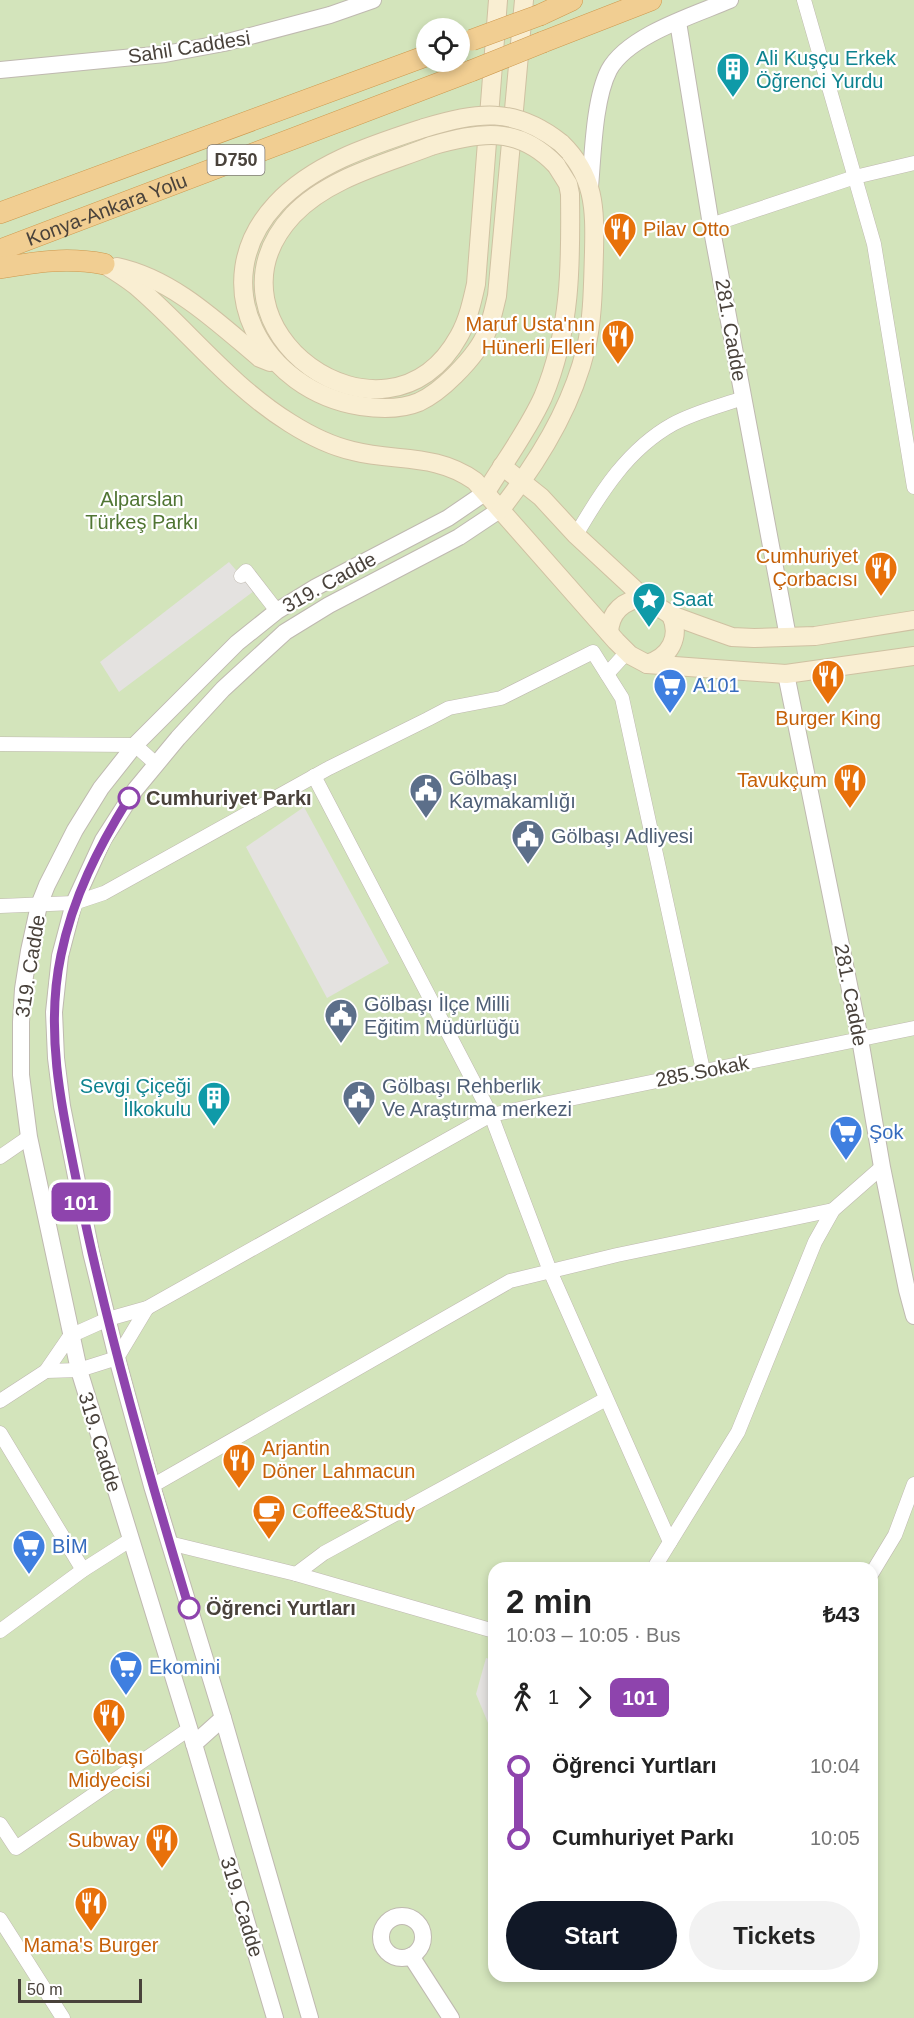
<!DOCTYPE html>
<meta charset="utf-8">
<style>
body{margin:0;font-family:Arial,sans-serif;background:#f2f2f2;color:#222;height:100vh;display:flex;flex-direction:column;font-size:22px;white-space:nowrap}
*{box-sizing:border-box;margin:0}
p{font-size:20px;color:#767676}
.icon{flex:none;width:33px;height:33px;fill:none;stroke:currentColor;stroke-width:2;stroke-linecap:round;stroke-linejoin:round}
.map{position:relative;flex:1;overflow:hidden}
.sheet{position:absolute;left:488px;top:1562px;width:390px;height:420px;display:flex;flex-direction:column;background:#fff;border-radius:18px;box-shadow:0 3px 9px #0003}
.sheet>*{flex:none}
.badge{padding:0 12px;border-radius:9px;font-size:21px;line-height:39px}
.tools{position:absolute;left:416px;top:18px;display:grid;gap:12px}
.tools a{display:grid;place-items:center;width:54px;height:54px;border-radius:50%;background:#fff;box-shadow:0 3px 9px #0003;font-size:30px}
.scale{position:absolute;left:18px;bottom:15px;width:124px;box-sizing:border-box;padding-left:6px;border:3px solid #49423b;border-top:0;font-size:16px;line-height:21px;white-space:nowrap;color:#49423b;-webkit-text-stroke:4px #fff;paint-order:stroke}
.map>.badge{position:absolute;translate:-50% -50%;box-shadow:0 0 0 3px #fff}
.legs{display:flex;align-items:center;gap:9px;height:66px;padding:0 18px;font-size:20px}
.legs p{margin-inline-start:auto}
.overview{display:flex;align-items:center;justify-content:space-between;height:102px;padding:0 18px}
h1{font-size:33px;font-weight:700;line-height:45px}
.primary-button{display:flex;gap:12px;margin-top:auto;padding:12px 18px}
.primary-button a{flex:1;height:69px;border-radius:36px;background:#111827;color:#fff;font-size:24px;font-weight:700;line-height:69px;text-align:center}
.primary-button a+a{background:#f2f2f2;color:#222}
ul{padding:0 18px;list-style:none}
li{display:flex;align-items:center;gap:21px;height:72px;font-size:22px}
li i{display:grid;place-items:center;width:9px;height:100%;margin:0 8px;background:currentColor}
li i::after{content:'';width:15px;height:15px;margin:-8px;border:4px solid;border-radius:50%;background:#fff}
li p{margin-inline-start:auto}
li:first-child i{background:linear-gradient(#0000 50%,currentColor 0)}
li:last-child i{background:linear-gradient(currentColor 50%,#0000 0)}
.map>svg:first-child{display:block}
.green{fill:#d3e4bb;fill-rule:evenodd}
.parking{fill:#e4e2e0}
.lines{fill:none;stroke-linecap:round;stroke-linejoin:round}
.minor-casing{stroke:#bfb9b0;stroke-width:15}
.tertiary-casing{stroke:#bfb9b0;stroke-width:18}
.secondary-casing{stroke:#cfc1a2;stroke-width:20}
.trunk-casing{stroke:#cd984e;stroke-width:22}
.minor{stroke:#fff;stroke-width:14}
.tertiary{stroke:#fff;stroke-width:16}
.secondary{stroke:#f9eed2;stroke-width:18}
.trunk{stroke:#f1ce92;stroke-width:21}
.secondary-bridge-casing{stroke:#cfc1a2;stroke-width:20;stroke-linecap:butt}
.trunk-bridge-casing{stroke:#cd984e;stroke-width:22;stroke-linecap:butt}
.secondary-bridge{stroke:#f9eed2;stroke-width:18}
.trunk-bridge{stroke:#f1ce92;stroke-width:21}
.line-1-casing{stroke:#fff;stroke-width:14}
.line-1{stroke:#8e44ad;stroke-width:9}
.stop-1-dot{fill:#fff;stroke:#8e44ad;stroke-width:3}
.labels{text-anchor:middle;stroke-width:4.5;stroke-linejoin:round;paint-order:stroke}
.shield{fill:#fff;stroke:#807b76;stroke-width:1.5}
.shield-label{font-size:18px;font-weight:bold;fill:#49423b}
.street-label{font-size:20px;fill:#49423b;stroke:#fff}
.culture-label{font-size:20px;fill:#0d838f;stroke:#fff;text-anchor:start}
.food-label{font-size:20px;fill:#c56008;stroke:#fff;text-anchor:end}
.park-label{font-size:20px;fill:#507533;stroke:#fff}
.shop-label{font-size:20px;fill:#366cbe;stroke:#fff;text-anchor:start}
.service-label{font-size:20px;fill:#4e5e75;stroke:#fff;text-anchor:start}
.stop-label{font-size:20px;font-weight:bold;fill:#49423b;stroke:#fff;text-anchor:start}
</style>
<div class="map">
<svg width="914" height="2018" viewBox="0 0 914 2018">
<rect width="100%" height="100%" fill="#f5f2ed"/>
<path class="green" d="M0,0H914V2018H0ZM426,28H459V62H426ZM494,1568H872V1976H494Z"/>
<g class="parking">
<path d="M229,562L254,591L119,692L100,662Z"/>
<path d="M304,807L389,963L327,998L246,847Z"/>
<path d="M486,1658L493,1660V1735L476,1694Z"/>
</g>
<g class="lines">
<defs>
<g id="minor">
<path d="M804,0L874,244L914,487"/>
<path d="M711,225L855,177L914,163"/>
<path d="M576,535C601,492 628,449 673,424C695,412 720,406 743,398"/>
<path d="M241,576L246,571L277,611"/>
<path d="M607,674L627,652"/>
<path d="M0,744L135,745L156,764"/>
<path d="M314,776L491,1115L550,1271L670,1542"/>
<path d="M0,906L74,903L104,893L329,768L428,719L449,708L501,698L593,652L622,698L703,1070"/>
<path d="M0,1157L29,1137"/>
<path d="M46,1371L79,1370L117,1358L147,1308"/>
<path d="M0,1401L46,1371L70,1336L108,1319L147,1308L491,1115L914,1028"/>
<path d="M0,1433L83,1570"/>
<path d="M152,1486L510,1281L617,1255L833,1210"/>
<path d="M169,1543L296,1574L494,1631"/>
<path d="M654,1568L738,1432L815,1242L833,1210L882,1167"/>
<path d="M872,1573L895,1535L914,1484"/>
<path d="M296,1574L324,1553L606,1399"/>
<path d="M0,1631L83,1570L130,1540"/>
<path d="M0,1824L16,1848L189,1729"/>
<path d="M0,1919L63,2018"/>
</g>
<g id="tertiary">
<path d="M678,22L711,225L788,637"/>
<path d="M0,70L165,54L224,43L330,15L373,0"/>
<path d="M590,187C593,154 594,99 609,70C628,35 695,15 730,0"/>
<path d="M786,674L860,1039L882,1167L907,1290L914,1316"/>
<path d="M194,1744L223,1718"/>
<circle cx="402" cy="1937" r="21"/>
<path d="M411,1956L451,2018"/>
<path d="M275,2018L194,1744L79,1370L29,1137L21,1075V1022L23,989L29,951L39,905L47,885L75,830L101,788L135,745L237,643L277,611L316,587L448,518L486,492"/>
<path d="M310,2018L223,1718L152,1486L117,1358L91,1252L62,1106L56,1058L54,1012L60,956L74,903L103,840L135,790L178,738L223,689L285,632L329,605L459,537L501,509"/>
</g>
<g id="secondary">
<path d="M424,128C372,145 314,163 276,204C202,284 263,391 361,406C380,409 400,410 419,402C432,396 445,385 455,375C467,363 481,348 487,331C492,320 494,308 497,296L524,0"/>
<path d="M431,146C385,164 328,178 293,215C190,326 386,468 459,336C468,320 472,302 476,284L498,0"/>
<path d="M104,264C116,272 130,280 141,290C191,334 232,387 290,423C309,435 331,446 353,451C396,462 436,453 475,481L616,641L630,655L647,664L786,674L914,656"/>
<path d="M117,267C173,279 217,322 260,358L270,362"/>
<path d="M502,466L541,497L576,535L644,598L671,615L701,626L732,637L754,638L815,636L914,620"/>
<path d="M486,492C505,461 528,430 543,397C571,330 571,265 570,194L568,184L556,165"/>
<path d="M501,509C538,462 572,407 586,348C593,318 593,284 594,252C595,208 595,176 561,143"/>
<path d="M609,633C610,611 624,600 644,598"/>
<path d="M647,664C670,657 681,637 671,615"/>
</g>
<g id="trunk">
<path d="M540,15L572,0"/>
<path d="M543,42L651,0"/>
<path d="M0,213L426,56"/>
<path id="s1" d="M0,250L471,71"/>
<path d="M0,268C36,262 67,257 104,264"/>
</g>
</defs>
<use href="#minor" class="minor-casing"/>
<use href="#tertiary" class="tertiary-casing"/>
<use href="#secondary" class="secondary-casing"/>
<use href="#trunk" class="trunk-casing"/>
<use href="#minor" class="minor"/>
<use href="#tertiary" class="tertiary"/>
<use href="#secondary" class="secondary"/>
<use href="#trunk" class="trunk"/>
<defs>
<g id="secondary-bridge">
<path d="M424,128C478,112 514,106 561,143"/>
<path d="M431,146C479,132 518,125 556,165"/>
</g>
<g id="trunk-bridge">
<path d="M472,40L540,15"/>
<path d="M471,71L543,42"/>
</g>
</defs>
<use href="#secondary-bridge" class="secondary-bridge-casing"/>
<use href="#trunk-bridge" class="trunk-bridge-casing"/>
<use href="#secondary-bridge" class="secondary-bridge"/>
<use href="#trunk-bridge" class="trunk-bridge"/>
</g>
<g class="lines">
<defs>
<path id="line-1" d="M129,798C98,848 73,897 61,955C44,1034 63,1115 79,1193C108,1333 148,1471 189,1608"/>
</defs>
<use href="#line-1" class="line-1-casing"/>
<use href="#line-1" class="line-1"/>
</g>
<defs>
<symbol id="building-pin" viewBox="-11 -11 22 30"><path d="M0 17L-7.5 6A9.5 9.5 0 1 1 7.5 6Z" fill="#0f9aa8" stroke="#fff"/><path d="M-4-6H4V6H1V3H-1V6H-4ZM-2.5-4.3h1.7v1.8h-1.7ZM.8-4.3h1.7v1.8H.8ZM-2.5-1h1.7V.8h-1.7ZM.8-1h1.7V.8H.8Z" fill="#fff"/></symbol>
<symbol id="restaurant-pin" viewBox="-11 -11 22 30"><path d="M0 17L-7.5 6A9.5 9.5 0 1 1 7.5 6Z" fill="#e8710a" stroke="#fff"/><path d="M-5-6h1v4h1v-4h1v4h1v-4h1v5L-1.5 .5V6h-2V.5L-5-1ZM5-6V6H3V1.5H1.5Q1.5-4 5-6Z" fill="#fff"/></symbol>
<symbol id="sight-pin" viewBox="-11 -11 22 30"><path d="M0 17L-7.5 6A9.5 9.5 0 1 1 7.5 6Z" fill="#0f9aa8" stroke="#fff"/><path d="M0-6L1.8-2.2L6-1.7L2.9 1.2L3.7 5.4L0 3.3L-3.7 5.4L-2.9 1.2L-6-1.7L-1.8-2.2Z" fill="#fff"/></symbol>
<symbol id="supermarket-pin" viewBox="-11 -11 22 30"><path d="M0 17L-7.5 6A9.5 9.5 0 1 1 7.5 6Z" fill="#3f7fe0" stroke="#fff"/><path d="M-6-5.5h2.5l.6 2H6L4.5 2H-2.5L-4.4-4H-6ZM-1.5 3.2a1.3 1.3 0 1 0 .1 0ZM3 3.2a1.3 1.3 0 1 0 .1 0Z" fill="#fff"/></symbol>
<symbol id="civic-pin" viewBox="-11 -11 22 30"><path d="M0 17L-7.5 6A9.5 9.5 0 1 1 7.5 6Z" fill="#5c6f8a" stroke="#fff"/><path d="M-.6-6.5H3V-4.5H.6V-3L4-1V1h2V6H-6V1h2V-1L-.6-3ZM-1.2 2.5V6h2.4V2.5Z" fill="#fff"/></symbol>
<symbol id="cafe-pin" viewBox="-11 -11 22 30"><path d="M0 17L-7.5 6A9.5 9.5 0 1 1 7.5 6Z" fill="#e8710a" stroke="#fff"/><path d="M-5.5-4.5H6V0H3Q3 3.5 0 3.5H-2.5Q-5.5 3.5-5.5 0ZM3-3.2v2h1.7v-2ZM-6 4.5H4V6H-6Z" fill="#fff"/></symbol>
</defs>
<g fill-rule="evenodd">
<use href="#building-pin" x="714" y="50" width="38" height="52"/>
<use href="#restaurant-pin" x="601" y="210" width="38" height="52"/>
<use href="#restaurant-pin" x="599" y="317" width="38" height="52"/>
<use href="#restaurant-pin" x="862" y="549" width="38" height="52"/>
<use href="#sight-pin" x="630" y="580" width="38" height="52"/>
<use href="#restaurant-pin" x="809" y="657" width="38" height="52"/>
<use href="#supermarket-pin" x="651" y="666" width="38" height="52"/>
<use href="#restaurant-pin" x="831" y="761" width="38" height="52"/>
<use href="#civic-pin" x="407" y="771" width="38" height="52"/>
<use href="#civic-pin" x="509" y="817" width="38" height="52"/>
<use href="#civic-pin" x="322" y="996" width="38" height="52"/>
<use href="#civic-pin" x="340" y="1078" width="38" height="52"/>
<use href="#building-pin" x="195" y="1079" width="38" height="52"/>
<use href="#supermarket-pin" x="827" y="1113" width="38" height="52"/>
<use href="#restaurant-pin" x="220" y="1441" width="38" height="52"/>
<use href="#cafe-pin" x="250" y="1492" width="38" height="52"/>
<use href="#supermarket-pin" x="10" y="1527" width="38" height="52"/>
<use href="#supermarket-pin" x="107" y="1648" width="38" height="52"/>
<use href="#restaurant-pin" x="90" y="1696" width="38" height="52"/>
<use href="#restaurant-pin" x="143" y="1821" width="38" height="52"/>
<use href="#restaurant-pin" x="72" y="1884" width="38" height="52"/>
</g>
<g class="stop-1-dot">
<circle cx="129" cy="798" r="10"/>
<circle cx="189" cy="1608" r="10"/>
</g>
<g class="labels">
<rect class="shield" x="207.5" y="145" width="57" height="30" rx="4.5"/>
<g class="shield-label">
<text x="236" y="166">D750</text>
</g>
<g class="street-label">
<text transform="translate(189 47) rotate(-9)" y="7">Sahil Caddesi</text>
<text dy="7" stroke="none"><textPath href="#s1" startOffset="114">Konya-Ankara Yolu</textPath></text>
<text transform="translate(731 330) rotate(80)" y="7">281. Cadde</text>
<text transform="translate(329 582) rotate(-29)" y="7">319. Cadde</text>
<text transform="translate(30 966) rotate(-81)" y="7">319. Cadde</text>
<text transform="translate(851 995) rotate(79)" y="7">281. Cadde</text>
<text transform="translate(702 1071) rotate(-11)" y="7">285.Sokak</text>
<text transform="translate(100 1442) rotate(73)" y="7">319. Cadde</text>
<text transform="translate(242 1907) rotate(73)" y="7">319. Cadde</text>
</g>
<g class="culture-label">
<text x="756" y="65">Ali Kuşçu Erkek<tspan x="756" dy="23">Öğrenci Yurdu</tspan></text>
<text x="672" y="606">Saat</text>
<text x="191" y="1093" text-anchor="end">Sevgi Çiçeği<tspan x="191" dy="23">İlkokulu</tspan></text>
</g>
<g class="food-label">
<text x="643" y="236" text-anchor="start">Pilav Otto</text>
<text x="595" y="331">Maruf Usta'nın<tspan x="595" dy="23">Hünerli Elleri</tspan></text>
<text x="858" y="563">Cumhuriyet<tspan x="858" dy="23">Çorbacısı</tspan></text>
<text x="828" y="725" text-anchor="middle">Burger King</text>
<text x="827" y="787">Tavukçum</text>
<text x="262" y="1455" text-anchor="start">Arjantin<tspan x="262" dy="23">Döner Lahmacun</tspan></text>
<text x="292" y="1518" text-anchor="start">Coffee&amp;Study</text>
<text x="109" y="1764" text-anchor="middle">Gölbaşı<tspan x="109" dy="23">Midyecisi</tspan></text>
<text x="139" y="1847">Subway</text>
<text x="91" y="1952" text-anchor="middle">Mama's Burger</text>
</g>
<g class="park-label">
<text x="142" y="506">Alparslan<tspan x="142" dy="23">Türkeş Parkı</tspan></text>
</g>
<g class="shop-label">
<text x="693" y="692">A101</text>
<text x="869" y="1139">Şok</text>
<text x="52" y="1553">BİM</text>
<text x="149" y="1674">Ekomini</text>
</g>
<g class="service-label">
<text x="449" y="785">Gölbaşı<tspan x="449" dy="23">Kaymakamlığı</tspan></text>
<text x="551" y="843">Gölbaşı Adliyesi</text>
<text x="364" y="1011">Gölbaşı İlçe Milli<tspan x="364" dy="23">Eğitim Müdürlüğü</tspan></text>
<text x="382" y="1093">Gölbaşı Rehberlik<tspan x="382" dy="23">Ve Araştırma merkezi</tspan></text>
</g>
<g class="stop-label">
<text x="146" y="805">Cumhuriyet Parkı</text>
<text x="206" y="1615">Öğrenci Yurtları</text>
</g>
</g>
</svg>
<div class="tools">
<a><svg class="icon" aria-label="locate" viewBox="0 0 24 24"><circle cx="12" cy="12" r="6"/><path d="M12 2v4M12 18v4M2 12h4M18 12h4"/></svg></a>
</div>
<div class="scale">50 m</div>
<b class="badge" style="left:81px;top:1202px;background:#8e44ad;color:#fff">101</b>
<section class="sheet">
<div class="overview"><div><h1>2 min</h1><p>10:03 – 10:05 · Bus</p></div><b>₺43</b></div>
<div class="legs"><svg class="icon" aria-label="walk" viewBox="0 0 24 24"><circle cx="13" cy="4" r="2"/><path d="M13 8l-2 6 4 7M11 14l-3 7M7 12l3-4h3l4 4"/></svg>1<svg class="icon" aria-label="forward" viewBox="0 0 24 24"><path d="M9 5l7 7-7 7"/></svg><b class="badge" style="background:#8e44ad;color:#fff">101</b></div>
<ul>
<li><i style="color:#8e44ad"></i><b>Öğrenci Yurtları</b><p>10:04</p></li>
<li><i style="color:#8e44ad"></i><b>Cumhuriyet Parkı</b><p>10:05</p></li>
</ul>
<div class="primary-button"><a>Start</a><a>Tickets</a></div>
</section>
</div>
